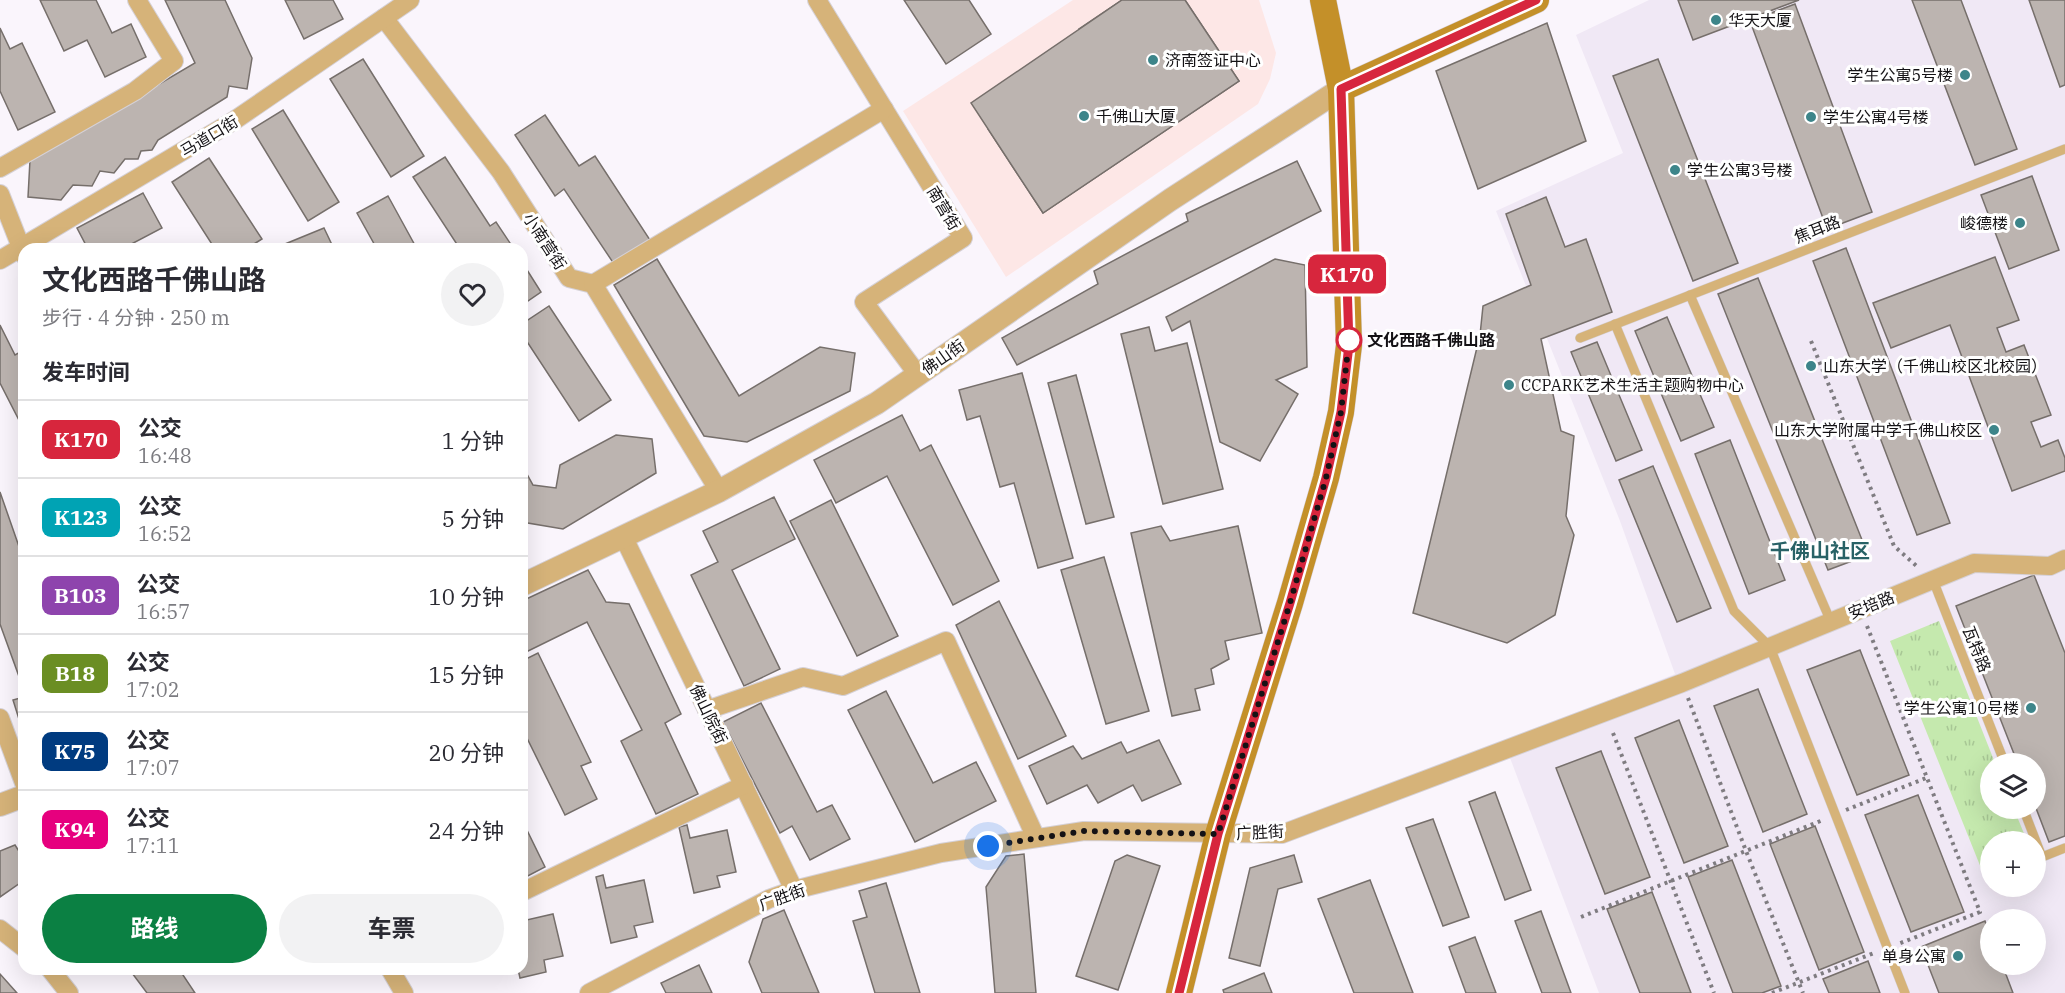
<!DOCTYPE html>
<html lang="zh">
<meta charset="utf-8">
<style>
body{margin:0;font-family:"IBM Plex Serif","Noto Sans SC",serif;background:#f2f2f3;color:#2b2b33;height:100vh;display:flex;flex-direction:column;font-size:22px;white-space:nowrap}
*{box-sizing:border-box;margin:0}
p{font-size:20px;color:#7c7c81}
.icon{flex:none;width:33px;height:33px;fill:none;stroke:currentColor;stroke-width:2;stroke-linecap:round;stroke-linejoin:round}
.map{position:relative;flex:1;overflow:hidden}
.details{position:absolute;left:18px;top:243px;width:510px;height:732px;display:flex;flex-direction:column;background:#fff;border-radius:18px;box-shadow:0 6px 24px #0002}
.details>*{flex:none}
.badge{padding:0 12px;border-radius:9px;font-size:21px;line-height:39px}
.tools{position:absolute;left:1980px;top:753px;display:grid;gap:12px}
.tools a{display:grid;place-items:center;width:66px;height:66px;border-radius:50%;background:#fff;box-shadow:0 6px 24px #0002;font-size:30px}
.you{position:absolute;width:30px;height:30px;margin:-15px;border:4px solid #fff;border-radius:50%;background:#1a73e8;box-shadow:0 0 0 9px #1a73e833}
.map>.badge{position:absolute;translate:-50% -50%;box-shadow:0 0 0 3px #fff}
h2{padding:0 24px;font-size:22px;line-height:54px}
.round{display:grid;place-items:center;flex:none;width:63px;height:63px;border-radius:32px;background:#f2f2f3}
.head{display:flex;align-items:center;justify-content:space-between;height:102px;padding:0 24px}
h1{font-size:28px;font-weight:700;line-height:45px}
.action{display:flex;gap:12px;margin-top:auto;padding:12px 24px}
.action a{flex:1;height:69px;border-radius:36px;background:#0b8043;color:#fff;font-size:24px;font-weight:700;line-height:69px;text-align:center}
.action a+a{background:#f2f2f3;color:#2b2b33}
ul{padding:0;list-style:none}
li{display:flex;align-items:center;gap:18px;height:78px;padding:0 24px;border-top:2px solid #e1e1e2}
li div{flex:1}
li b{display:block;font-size:22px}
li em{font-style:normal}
li .badge{min-width:66px;font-weight:700;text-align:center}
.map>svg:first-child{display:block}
.commercial{fill:#fde7e6}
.built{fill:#f0e8f5;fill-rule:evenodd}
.grass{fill:url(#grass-tufts)}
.building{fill:#bcb4b0;stroke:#766f6b;stroke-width:1.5}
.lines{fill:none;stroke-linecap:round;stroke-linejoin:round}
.service-casing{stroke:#d5d1d7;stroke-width:10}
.minor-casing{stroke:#d5d1d7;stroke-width:20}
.tertiary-casing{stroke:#d5d1d7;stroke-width:24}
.secondary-casing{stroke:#d5d1d7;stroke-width:27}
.path{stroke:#7f7c81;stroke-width:4;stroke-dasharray:3 4.5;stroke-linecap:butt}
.service{stroke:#d6b379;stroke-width:9}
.minor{stroke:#d6b379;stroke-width:18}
.tertiary{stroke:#d6b379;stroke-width:22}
.secondary{stroke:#c49029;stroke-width:26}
.line-casing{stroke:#fff;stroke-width:14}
.line{stroke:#d7263d;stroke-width:9}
.walk{stroke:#141215;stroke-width:6;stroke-dasharray:0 10.8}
.poi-dot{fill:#3d858a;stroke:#fff;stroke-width:2}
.stop-dot{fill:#fff;stroke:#d7263d;stroke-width:3}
.labels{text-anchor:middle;stroke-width:6;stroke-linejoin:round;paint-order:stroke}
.poi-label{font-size:16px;fill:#141215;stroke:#fff;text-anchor:start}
.street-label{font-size:16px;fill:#141215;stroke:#fff}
.stop-label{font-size:16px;font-weight:bold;fill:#141215;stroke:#fff;text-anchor:start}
.quarter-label{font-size:20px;font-weight:bold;fill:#286266;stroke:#fff}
</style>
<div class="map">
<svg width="2065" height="993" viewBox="0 0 2065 993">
<defs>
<pattern id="grass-tufts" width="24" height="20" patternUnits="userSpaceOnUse" patternTransform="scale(1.5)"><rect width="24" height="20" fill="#c5e9ae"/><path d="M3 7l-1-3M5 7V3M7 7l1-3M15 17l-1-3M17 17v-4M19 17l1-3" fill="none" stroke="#a8c795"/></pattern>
</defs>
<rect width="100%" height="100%" fill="#faf5fc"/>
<path class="commercial" d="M1073,0H1259L1276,53L1270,79L1258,104L1006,277L903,111Z"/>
<path class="built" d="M1649,0H2065V993H1599L1504,742L1675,674L1620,521L1496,211L1623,153L1576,35ZM1990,764H2036V808H1990ZM1990,842H2036V886H1990ZM1990,920H2036V964H1990Z"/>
<path class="grass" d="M1939,621L1995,763L1990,764V808L2014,809L2027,841L1990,842V864L1981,868L1890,641Z"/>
<g class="building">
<path d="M40,0H96L112,33L131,24L146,57L105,77L87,40L64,51Z"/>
<path d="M165,0H225L252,58L247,89L229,86L227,97L158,140L152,150L141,151L138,159H125L114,173L100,171L92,186L73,185L61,200L28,197L30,160L195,63Z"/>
<path d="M285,0H333L343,19L304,39Z"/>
<path d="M904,0H969L991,34L946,64Z"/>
<path d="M1122,0H1185L1239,81L1043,213L988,129L1098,57L1079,29Z"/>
<path d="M1122,0H1185L1239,81L1043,213L971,103Z"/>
<path d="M1678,0H1799L1693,40Z"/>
<path d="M1912,0H1961L2017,149L1975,165Z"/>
<path d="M2029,0H2065V85L2060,87Z"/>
<path d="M1795,4L1872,212L1827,229L1750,21Z"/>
<path d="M1547,23L1586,141L1478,189L1436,71Z"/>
<path d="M0,28L10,49L22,43L55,112L18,130L0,91Z"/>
<path d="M363,59L424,156L391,177L330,79Z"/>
<path d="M1658,59L1738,263L1693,281L1613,76Z"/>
<path d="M283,110L339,202L308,221L252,129Z"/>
<path d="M545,115L579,166L595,156L650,240L614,264L564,189L555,196L515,135Z"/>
<path d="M445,157L490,226L496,222L514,249H471L468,244L460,249L413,177Z"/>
<path d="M209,158L262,239L246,249H215L172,182Z"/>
<path d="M1297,161L1321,211L1017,365L1002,338L1098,284L1094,271L1188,221L1186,214Z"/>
<path d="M2032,176L2059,250L2009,269L1981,195Z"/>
<path d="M143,193L162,228L122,249H88L77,228Z"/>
<path d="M388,196L417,249H377L357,213Z"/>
<path d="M1546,197L1565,247L1586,239L1612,312L1541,339L1561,431L1574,436L1566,516L1574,535L1555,615L1507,643L1413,613L1480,335L1483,306L1531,285L1506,214Z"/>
<path d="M324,228L334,249H287L285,244Z"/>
<path d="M1846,248L1950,523L1917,535L1813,261Z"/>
<path d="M1995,257L2019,320L1997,328L2006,352L2024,345L2051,415L2031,422L2041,447L2058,440L2065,458V471L2012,491L1950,325L1891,348L1873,303Z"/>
<path d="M657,259L739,396L820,347L855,353L850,391L747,442L704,436L614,285Z"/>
<path d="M1275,259L1305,265L1307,367L1276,380L1298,394L1260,461L1220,442L1190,321L1172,331L1166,317Z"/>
<path d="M522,262L541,292L522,305Z"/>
<path d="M1758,278L1868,555L1828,570L1718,294Z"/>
<path d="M549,306L611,400L579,421L522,334V324Z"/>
<path d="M1667,317L1714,427L1681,441L1635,331Z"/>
<path d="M0,325L15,355L24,350V430L0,383Z"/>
<path d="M1149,327L1155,351L1187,343L1223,489L1163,504L1121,334Z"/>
<path d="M1597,342L1642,450L1616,461L1571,352Z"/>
<path d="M1022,373L1073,558L1038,568L1014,483L1000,487L980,416L967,420L959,390Z"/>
<path d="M1076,375L1114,517L1086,524L1048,383Z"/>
<path d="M902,415L920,451L931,445L999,581L953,605L887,476L836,503L814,460Z"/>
<path d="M616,435L652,439L656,473L563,529L522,522V465L533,485L556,488L560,465Z"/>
<path d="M1730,440L1785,580L1749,594L1695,454Z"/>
<path d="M1653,466L1711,608L1677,622L1619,480Z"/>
<path d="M0,492L24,561V681L21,682L0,624Z"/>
<path d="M774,497L795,539L732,570L780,669L744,686L691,575L718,562L703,531Z"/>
<path d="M831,500L898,636L857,656L790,521Z"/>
<path d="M1161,526L1170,541L1238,526L1262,633L1225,641L1229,659L1211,669L1214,684L1195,689L1200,710L1172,716L1131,533Z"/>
<path d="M1104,557L1149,711L1106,724L1061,570Z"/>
<path d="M588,570L606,602L629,604L681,714L665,723L698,794L656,814L621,741L642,730L587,622L522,654V601Z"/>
<path d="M2034,575L2065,653V836L2049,842L2036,808V764H2018L1956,606Z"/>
<path d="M999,601L1066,736L1018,759L956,625Z"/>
<path d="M1860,650L1909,775L1857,795L1807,670Z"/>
<path d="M538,653L591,762L581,766L597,799L565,815L522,728V661Z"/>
<path d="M1758,689L1807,814L1763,832L1714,706Z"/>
<path d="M886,691L933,783L976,762L996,801L915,842L848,710Z"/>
<path d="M24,697V735L13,700Z"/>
<path d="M761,703L817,812L832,805L850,839L810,860L792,826L780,833L723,722Z"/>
<path d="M1679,720L1728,846L1684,863L1635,738Z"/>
<path d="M1159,740L1181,784L1142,801L1133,785L1098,803L1087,785L1047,804L1029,766L1073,746L1082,759L1121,742L1127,753Z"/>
<path d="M1601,751L1650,877L1605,894L1556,768Z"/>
<path d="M1495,792L1531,890L1505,900L1469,802Z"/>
<path d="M1918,795L1964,912L1911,932L1865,815Z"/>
<path d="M1433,819L1469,917L1443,926L1406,828Z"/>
<path d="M522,820L545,867L522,879Z"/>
<path d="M687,825L690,838L727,830L736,872L717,876L720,887L694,893L679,827Z"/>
<path d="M1815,826L1864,952L1819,970L1770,844Z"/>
<path d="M15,845L24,859V873L20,883L0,897V851Z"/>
<path d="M1024,854L1036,993H995L986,887L1006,856Z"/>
<path d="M1127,855L1160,866L1118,990L1076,976L1115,861Z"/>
<path d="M1294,855L1302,882L1278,889L1260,966L1229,958L1250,868Z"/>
<path d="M1732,860L1781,986L1762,993H1733L1688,877Z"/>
<path d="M603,875L606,888L644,880L653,922L634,926L637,937L611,943L596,877Z"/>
<path d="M1370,880L1413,993H1354L1318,899Z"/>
<path d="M886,883L920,993H875L853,921L867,917L859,891Z"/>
<path d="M1652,892L1691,993H1640L1607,909Z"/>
<path d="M784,910L819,993H762L749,962L763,919Z"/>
<path d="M1541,911L1571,993H1542L1515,921Z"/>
<path d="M553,914L563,956L544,960L546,972L520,978L518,969H522V921Z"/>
<path d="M1985,921L1990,936V964H2002L2013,993H1939L1921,947Z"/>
<path d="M1475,937L1496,993H1466L1449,947Z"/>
<path d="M1868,961L1880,993H1829L1823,979Z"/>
<path d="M699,965L712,993H666L661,983Z"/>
<path d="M129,969H179L195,993H147Z"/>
<path d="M1264,973L1272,993H1224L1223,990Z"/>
<path d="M0,974L17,993H0Z"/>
</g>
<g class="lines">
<defs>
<g id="service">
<path d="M1690,295L1831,622"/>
<path d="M1615,324L1734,611L1770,647L1905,993"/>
<path d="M1580,338L2065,149"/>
<path d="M1933,580L2005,764"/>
<path d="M2023,808L2042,857L2065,848"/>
</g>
<g id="minor">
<path d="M817,0L963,238L864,302L918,375"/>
<path d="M384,18L501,172L569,278L593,284L719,491"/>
<path d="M0,168L135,91L174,61L137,0"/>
<path d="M0,194L24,255"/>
<path d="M0,260L235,120L410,0"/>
<path d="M593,284L884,109"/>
<path d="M624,538L794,890"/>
<path d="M707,710L803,677L843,686L946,641L1036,838"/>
<path d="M0,718L24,783"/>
<path d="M522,892L744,785"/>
<path d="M0,929L24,948"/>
<path d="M50,969L69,993"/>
<path d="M390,969L404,993"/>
<path d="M589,993L769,899L794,890L941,853L1084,831L1282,834L1682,683L1974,563L2050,566L2065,559"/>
</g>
<g id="tertiary">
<path d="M522,585L719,491L877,403L1170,200L1341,89"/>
<path d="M0,805L24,796"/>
</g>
<g id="secondary">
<path d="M1341,89L1536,0"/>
<path d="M1179,993L1218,834L1290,603L1326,478L1341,412L1349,345L1341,89L1323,0"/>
</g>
</defs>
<use href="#service" class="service-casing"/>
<use href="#minor" class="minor-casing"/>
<use href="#tertiary" class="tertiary-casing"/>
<use href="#secondary" class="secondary-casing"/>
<g class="path">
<path d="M1811,341L1894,546L1919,568"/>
<path d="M1867,626L1980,912L1898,944"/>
<path d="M1688,698L1746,851L1803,993"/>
<path d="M1613,733L1714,993"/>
<path d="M1846,810L1926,778"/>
<path d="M1581,917L1823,820"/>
<path d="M1772,993L1874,953"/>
</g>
<use href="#service" class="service"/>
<use href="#minor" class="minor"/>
<use href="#tertiary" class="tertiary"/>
<use href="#secondary" class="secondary"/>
</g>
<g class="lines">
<defs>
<path id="line" d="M1179,993L1218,834L1290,603L1326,478L1341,412L1349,345L1341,89L1536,0"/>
</defs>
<use href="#line" class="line-casing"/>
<use href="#line" class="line"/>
<path class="walk" d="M988,846L1084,831L1218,834L1290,603L1326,478L1341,412L1349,340"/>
</g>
<g class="poi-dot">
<circle cx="1716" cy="20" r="6"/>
<circle cx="1153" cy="60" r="6"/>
<circle cx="1965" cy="75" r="6"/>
<circle cx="1084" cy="116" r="6"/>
<circle cx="1811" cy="117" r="6"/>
<circle cx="1675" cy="170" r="6"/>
<circle cx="2020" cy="223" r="6"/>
<circle cx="1811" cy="366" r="6"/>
<circle cx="1509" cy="385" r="6"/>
<circle cx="1994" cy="430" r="6"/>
<circle cx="2031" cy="708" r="6"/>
<circle cx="1958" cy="956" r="6"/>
</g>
<circle class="stop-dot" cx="1349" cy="340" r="12"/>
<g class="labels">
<g class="poi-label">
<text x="1728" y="26">华天大厦</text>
<text x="1165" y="66">济南签证中心</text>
<text x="1953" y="81" text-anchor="end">学生公寓5号楼</text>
<text x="1096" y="122">千佛山大厦</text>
<text x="1823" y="123">学生公寓4号楼</text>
<text x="1687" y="176">学生公寓3号楼</text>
<text x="2008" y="229" text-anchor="end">峻德楼</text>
<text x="1823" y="372">山东大学（千佛山校区北校园）</text>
<text x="1521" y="391">CCPARK艺术生活主题购物中心</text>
<text x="1982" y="436" text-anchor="end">山东大学附属中学千佛山校区</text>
<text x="2019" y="714" text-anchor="end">学生公寓10号楼</text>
<text x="1946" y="962" text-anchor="end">单身公寓</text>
</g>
<g class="street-label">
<text transform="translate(209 136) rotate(-31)" y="6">马道口街</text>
<text transform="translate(944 208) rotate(59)" y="6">南营街</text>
<text transform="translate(1817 229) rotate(-21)" y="6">焦耳路</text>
<text transform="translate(545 241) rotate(57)" y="6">小南营街</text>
<text transform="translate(943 357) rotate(-35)" y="6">佛山街</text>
<text transform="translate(1871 605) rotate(-22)" y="6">安培路</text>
<text transform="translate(1977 649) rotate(68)" y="6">瓦特路</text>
<text transform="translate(709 714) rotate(64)" y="6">佛山院街</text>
<text transform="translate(1260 832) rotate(-3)" y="6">广胜街</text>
<text transform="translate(782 897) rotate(-20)" y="6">广胜街</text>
</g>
<g class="stop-label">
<text x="1367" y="346">文化西路千佛山路</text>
</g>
<g class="quarter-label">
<text x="1820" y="558">千佛山社区</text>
</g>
</g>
</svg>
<div class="tools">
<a><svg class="icon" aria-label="layers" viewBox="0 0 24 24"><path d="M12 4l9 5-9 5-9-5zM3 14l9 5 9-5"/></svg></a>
<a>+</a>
<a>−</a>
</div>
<div class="you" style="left:988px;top:846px"></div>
<b class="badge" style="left:1347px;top:274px;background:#d7263d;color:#fff">K170</b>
<section class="details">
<div class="head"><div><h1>文化西路千佛山路</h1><p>步行 · 4 分钟 · 250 m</p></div><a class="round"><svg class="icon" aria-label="heart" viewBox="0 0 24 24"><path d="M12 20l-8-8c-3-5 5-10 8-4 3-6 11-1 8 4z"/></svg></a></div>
<h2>发车时间</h2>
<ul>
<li><span class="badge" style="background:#d7263d;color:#fff">K170</span><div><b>公交</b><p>16:48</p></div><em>1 分钟</em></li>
<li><span class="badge" style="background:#00a3b4;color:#fff">K123</span><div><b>公交</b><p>16:52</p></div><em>5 分钟</em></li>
<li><span class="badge" style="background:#8e44ad;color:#fff">B103</span><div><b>公交</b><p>16:57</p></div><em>10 分钟</em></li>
<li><span class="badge" style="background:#6b8e23;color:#fff">B18</span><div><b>公交</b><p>17:02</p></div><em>15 分钟</em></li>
<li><span class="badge" style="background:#003b80;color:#fff">K75</span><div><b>公交</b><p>17:07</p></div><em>20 分钟</em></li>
<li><span class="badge" style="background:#e6007e;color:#fff">K94</span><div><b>公交</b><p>17:11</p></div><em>24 分钟</em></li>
</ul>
<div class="action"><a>路线</a><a>车票</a></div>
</section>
</div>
